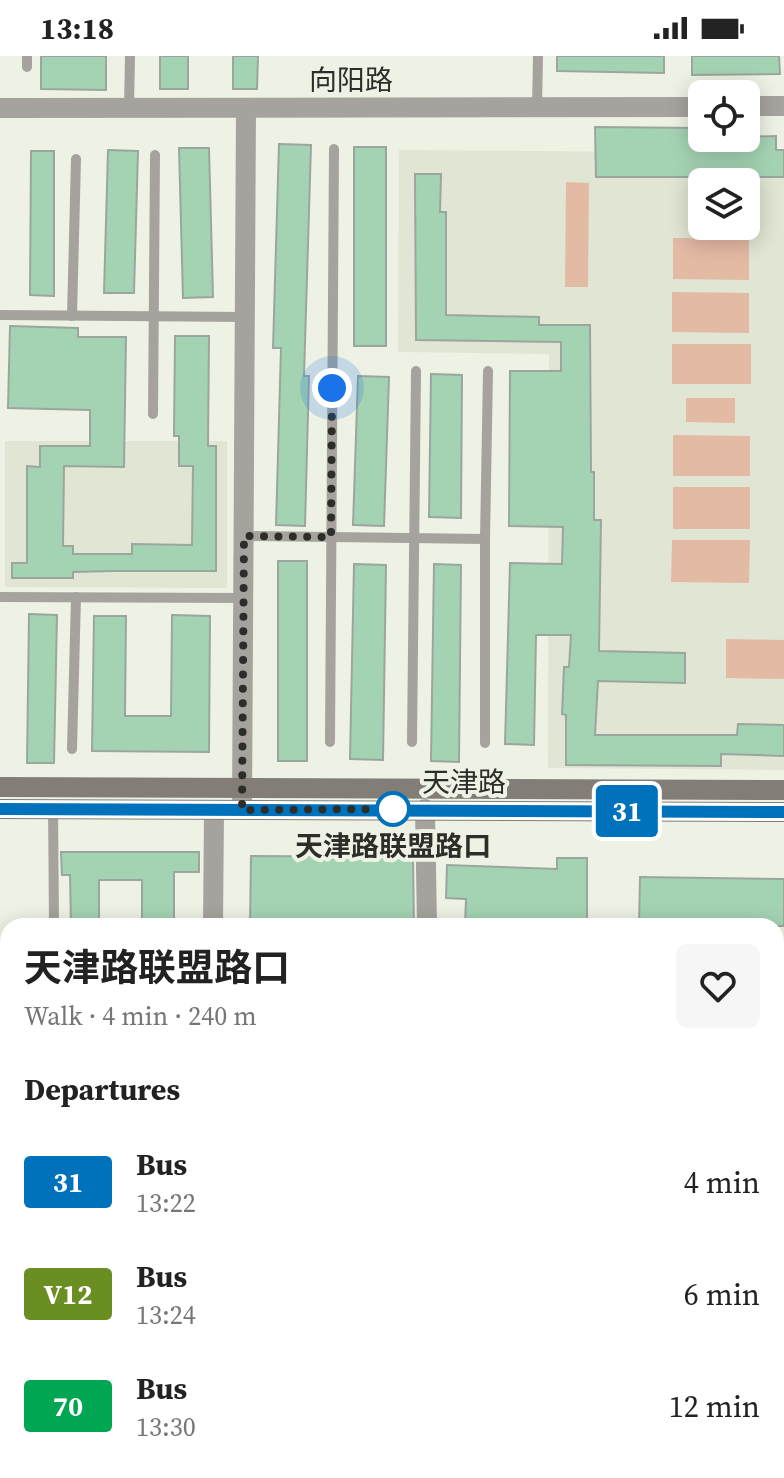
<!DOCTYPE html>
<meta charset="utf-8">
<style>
body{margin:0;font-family:"Source Serif 4","Noto Sans SC",serif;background:#f6f6f6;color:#222;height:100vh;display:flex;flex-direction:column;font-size:30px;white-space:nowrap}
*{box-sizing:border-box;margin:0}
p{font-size:26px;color:#767676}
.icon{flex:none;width:44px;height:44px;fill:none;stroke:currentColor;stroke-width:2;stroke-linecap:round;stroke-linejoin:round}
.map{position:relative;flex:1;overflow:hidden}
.details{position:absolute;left:0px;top:862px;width:784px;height:560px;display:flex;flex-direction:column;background:#fff;border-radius:24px 24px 0 0;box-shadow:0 4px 20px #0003}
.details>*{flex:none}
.badge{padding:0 16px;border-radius:6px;font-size:28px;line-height:52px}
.fabs{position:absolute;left:688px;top:24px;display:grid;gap:16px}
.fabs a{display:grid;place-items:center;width:72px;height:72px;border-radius:12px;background:#fff;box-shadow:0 4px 20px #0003;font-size:40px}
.you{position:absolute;width:40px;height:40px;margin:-20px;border:6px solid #fff;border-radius:50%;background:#1a73e8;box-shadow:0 0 0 12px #1a73e833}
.map>.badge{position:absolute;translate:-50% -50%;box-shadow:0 0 0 4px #fff}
h2{padding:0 24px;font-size:30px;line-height:72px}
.round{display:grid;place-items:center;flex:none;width:84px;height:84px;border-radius:12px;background:#f6f6f6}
.overview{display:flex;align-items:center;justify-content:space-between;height:136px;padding:0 24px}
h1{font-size:38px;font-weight:700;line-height:60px}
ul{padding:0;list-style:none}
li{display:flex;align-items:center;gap:24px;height:112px;padding:0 24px}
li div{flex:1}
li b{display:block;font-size:30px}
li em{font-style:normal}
li .badge{min-width:88px;font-weight:700;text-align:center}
.status{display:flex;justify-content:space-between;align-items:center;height:56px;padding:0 40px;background:#fff;direction:ltr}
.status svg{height:22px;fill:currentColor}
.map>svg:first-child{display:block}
.built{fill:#e0e6d3;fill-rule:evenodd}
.green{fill:#e3baa4}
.building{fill:#a4d3b3;stroke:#9aa69e;stroke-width:2}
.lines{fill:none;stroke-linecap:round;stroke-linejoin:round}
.service{stroke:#a6a39e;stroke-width:10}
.minor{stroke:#a6a39e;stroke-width:20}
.secondary{stroke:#827e77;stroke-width:20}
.line-casing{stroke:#fff;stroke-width:18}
.line{stroke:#0072bc;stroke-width:12}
.walk{stroke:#2d2e29;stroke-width:8;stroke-dasharray:0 14.4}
.stop-dot{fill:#fff;stroke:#0072bc;stroke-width:4}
.labels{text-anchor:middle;stroke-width:8;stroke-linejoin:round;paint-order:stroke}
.street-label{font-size:28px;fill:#2d2e29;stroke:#eef2e4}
.stop-label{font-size:28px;font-weight:bold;fill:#2d2e29;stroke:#eef2e4}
</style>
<div class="status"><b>13:18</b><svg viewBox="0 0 49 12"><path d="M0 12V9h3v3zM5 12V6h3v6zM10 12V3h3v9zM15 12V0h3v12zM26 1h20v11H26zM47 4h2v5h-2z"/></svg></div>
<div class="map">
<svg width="784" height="1422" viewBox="0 0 784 1422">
<rect width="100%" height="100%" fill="#eef2e4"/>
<g class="built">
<path d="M399,94L784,97V714L548,712L549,298L398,296ZM702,126H746V170H702Z"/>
<path d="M5,385H227V532L5,531Z"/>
</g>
<g class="green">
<path d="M566,126L589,127L588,231H565Z"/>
<path d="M673,182L749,183V224L673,223Z"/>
<path d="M672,236L749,237V277L672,276Z"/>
<rect x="672" y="288" width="79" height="40"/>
<path d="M686,342H735V367L686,366Z"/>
<path d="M673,379L750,380V420H673Z"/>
<rect x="673" y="431" width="77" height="42"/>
<path d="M672,484H750L749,527L671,526Z"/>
<path d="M726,583L784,584V623L726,622Z"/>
<path d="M618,1414H727V1422H619Z"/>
</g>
<g class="building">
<path d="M41,0H106V34L41,33Z"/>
<rect x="160" y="0" width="28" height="33"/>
<path d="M233,0H258L257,33H233Z"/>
<path d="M557,0H664V17L557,15Z"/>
<path d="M692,0H779L780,18L692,19Z"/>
<path d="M595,71L702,72V82L776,80V94H784V121H596Z"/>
<path d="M279,88L311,89L304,320H309L305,470L276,469L281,292H273Z"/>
<rect x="354" y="91" width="32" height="199"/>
<path d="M179,92H209L213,241L183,242Z"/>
<path d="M108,94L138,95L134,237H104Z"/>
<path d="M31,95H54V240L30,239Z"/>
<path d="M415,118H441L440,156H446V259L539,261V269H590L591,416H594V464H601L599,595L685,597V627L598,625L595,679H737L738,668L784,669V700L721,698V710L566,709V659L562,658L564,611H569L571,579H536L534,689L505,688L510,507L562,508L563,471L509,470L510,315H561V286L416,284Z"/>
<path d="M10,270L78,272V281H126L124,411L64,410L63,490H73V498H132V488L192,489L193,410H179V380H174L175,280H209L208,390H216V515H113L73,516V522H12V507H27V410L40,411V390H90V354L8,352Z"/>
<path d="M431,318L462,319L461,462L429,461Z"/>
<path d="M358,320L389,321L384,470L353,469Z"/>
<rect x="278" y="505" width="29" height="200"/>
<path d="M354,508L386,509L383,704L350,703Z"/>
<path d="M434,508L461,509L459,706L431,705Z"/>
<path d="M29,558L57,559L54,707H27Z"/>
<path d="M172,559L210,560L209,696L92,695L94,560H126L125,660H171Z"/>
<path d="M61,796H199V816H174V870H142V824H99V870H71L70,819H62Z"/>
<path d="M251,800L413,801L414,870H250Z"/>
<path d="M557,802H587V870H465L466,843L446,842L447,809L557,813Z"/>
<path d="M640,821L784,823V870H639Z"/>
</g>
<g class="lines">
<g class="service">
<path d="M27,0V11"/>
<path d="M129,52L130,0"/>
<path d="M537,52L538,0"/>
<path d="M0,259L245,261"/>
<path d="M72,260L76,103"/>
<path d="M153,358L155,99"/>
<path d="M244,480L485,483L488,315"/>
<path d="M0,541L243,542"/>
<path d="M330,686L334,93"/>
<path d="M412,686L416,315"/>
<path d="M485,687V483"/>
<path d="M72,693L76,541"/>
<path d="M53,749L54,870"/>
<path d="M3,962V1100"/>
</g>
<g class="minor">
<path d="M746,50H784"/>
<path d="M0,52L702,51"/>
<path d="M425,753L427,870"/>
<path d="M242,754L246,52"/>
<path d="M213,870L214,754"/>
<path d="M206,1422V1414"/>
</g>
<g class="secondary">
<path d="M0,731L784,734"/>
<path d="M0,753L784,756"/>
</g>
</g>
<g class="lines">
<defs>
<path id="line" d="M0,753L784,756"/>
</defs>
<use href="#line" class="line-casing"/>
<use href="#line" class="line"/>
<path class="walk" d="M332,332L331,481L244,480L242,754L393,753"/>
</g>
<circle class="stop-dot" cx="393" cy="753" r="16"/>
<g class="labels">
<g class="street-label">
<text x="351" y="34">向阳路</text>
<text x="464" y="736">天津路</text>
</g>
<g class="stop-label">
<text x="393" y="800">天津路联盟路口</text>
</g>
</g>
</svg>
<div class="fabs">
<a><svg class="icon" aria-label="locate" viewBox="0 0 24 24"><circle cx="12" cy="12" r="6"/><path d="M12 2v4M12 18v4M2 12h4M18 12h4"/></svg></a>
<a><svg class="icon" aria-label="layers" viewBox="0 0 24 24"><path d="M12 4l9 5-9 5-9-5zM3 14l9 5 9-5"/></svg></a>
</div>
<div class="you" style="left:332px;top:332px"></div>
<b class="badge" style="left:627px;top:755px;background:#0072bc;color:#fff">31</b>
<section class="details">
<div class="overview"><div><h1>天津路联盟路口</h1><p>Walk · 4 min · 240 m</p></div><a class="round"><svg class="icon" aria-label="heart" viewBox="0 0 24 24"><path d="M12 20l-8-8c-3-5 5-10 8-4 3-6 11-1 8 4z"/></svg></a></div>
<h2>Departures</h2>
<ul>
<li><span class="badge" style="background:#0072bc;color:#fff">31</span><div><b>Bus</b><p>13:22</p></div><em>4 min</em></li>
<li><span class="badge" style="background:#6b8e23;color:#fff">V12</span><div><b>Bus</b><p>13:24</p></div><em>6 min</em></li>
<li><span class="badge" style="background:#00a651;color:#fff">70</span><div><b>Bus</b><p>13:30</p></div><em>12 min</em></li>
</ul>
</section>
</div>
